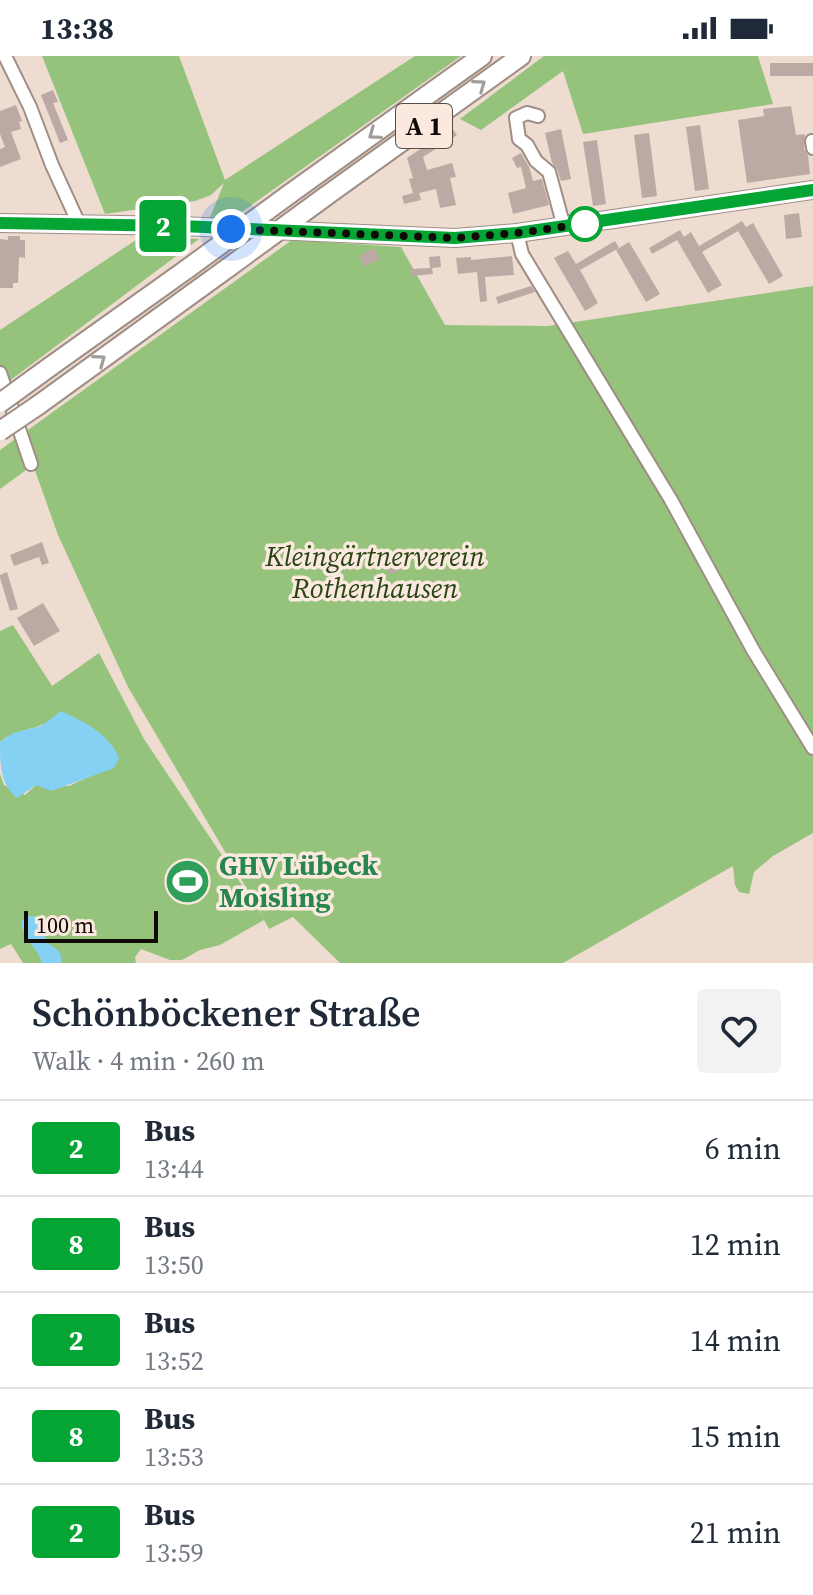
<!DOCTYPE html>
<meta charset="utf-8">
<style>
body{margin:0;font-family:"Source Serif 4",serif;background:#f2f2f3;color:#1f2937;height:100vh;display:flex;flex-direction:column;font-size:30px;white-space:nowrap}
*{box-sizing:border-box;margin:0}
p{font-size:26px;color:#747a83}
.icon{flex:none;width:44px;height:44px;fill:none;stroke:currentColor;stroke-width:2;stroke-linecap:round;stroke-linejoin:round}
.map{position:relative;height:907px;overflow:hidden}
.panel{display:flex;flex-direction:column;background:#fff;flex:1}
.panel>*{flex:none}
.badge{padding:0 16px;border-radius:6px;font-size:28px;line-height:52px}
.scale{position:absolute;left:24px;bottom:20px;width:134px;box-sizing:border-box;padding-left:8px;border:4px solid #110b08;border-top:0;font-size:22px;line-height:28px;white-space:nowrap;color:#110b08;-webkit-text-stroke:6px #fbe9df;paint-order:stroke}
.you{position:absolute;width:40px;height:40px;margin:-20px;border:6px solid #fff;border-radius:50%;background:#1a73e8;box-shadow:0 0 0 12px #1a73e833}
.map>.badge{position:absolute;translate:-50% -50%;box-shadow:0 0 0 4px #fff}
.round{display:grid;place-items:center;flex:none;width:84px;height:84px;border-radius:8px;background:#f2f2f3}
.overview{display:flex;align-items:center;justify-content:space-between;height:136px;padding:0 32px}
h1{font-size:38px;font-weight:600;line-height:60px}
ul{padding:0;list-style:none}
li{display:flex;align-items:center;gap:24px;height:96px;padding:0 32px;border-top:2px solid #e0e1e3}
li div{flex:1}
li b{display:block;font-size:30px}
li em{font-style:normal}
li .badge{min-width:88px;font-weight:700;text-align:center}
.status{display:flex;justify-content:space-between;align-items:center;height:56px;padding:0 40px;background:#fff;direction:ltr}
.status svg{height:22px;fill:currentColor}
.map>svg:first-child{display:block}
.green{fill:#95c37c}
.water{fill:#84d1f4}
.building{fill:#bca9a3}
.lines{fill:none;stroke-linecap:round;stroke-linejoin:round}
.minor-casing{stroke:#9f8e85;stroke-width:16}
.major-casing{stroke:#9f8e85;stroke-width:20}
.highway-casing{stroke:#9f8e85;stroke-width:22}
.minor{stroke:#fff;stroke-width:12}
.major{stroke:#fff;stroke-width:16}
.highway{stroke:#fff;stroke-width:18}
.highway-bridge-casing{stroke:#9f8e85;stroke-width:22;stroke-linecap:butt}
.highway-bridge{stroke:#fff;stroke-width:18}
.oneway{stroke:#a09d9c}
.line-casing{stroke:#fff;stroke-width:18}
.line{stroke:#04a535;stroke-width:12}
.walk{stroke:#110b08;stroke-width:8;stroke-dasharray:0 14.4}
.stop-dot{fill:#fff;stroke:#04a535;stroke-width:4}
.labels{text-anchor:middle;stroke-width:7;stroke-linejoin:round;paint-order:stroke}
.shield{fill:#fbe9df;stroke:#574e48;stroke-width:2}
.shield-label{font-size:26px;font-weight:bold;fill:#110b08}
.park-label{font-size:28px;font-style:italic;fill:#274613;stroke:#fbe9df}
.leisure-label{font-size:28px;font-weight:bold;fill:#27864d;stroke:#fbe9df;text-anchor:start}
</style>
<div class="status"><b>13:38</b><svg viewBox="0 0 49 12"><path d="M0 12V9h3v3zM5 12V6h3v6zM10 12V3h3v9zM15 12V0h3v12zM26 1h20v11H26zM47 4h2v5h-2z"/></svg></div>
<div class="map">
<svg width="813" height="907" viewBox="0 0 813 907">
<rect width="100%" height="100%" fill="#eedcd1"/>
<g class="green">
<path d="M42,0H179L225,124L415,0H461L232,163L209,164L224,127L211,139L195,145L105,158Z"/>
<path d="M544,0H758L773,48L583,78L563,15L481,74L460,63Z"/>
<path d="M142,180L199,183L0,332V274Z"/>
<path d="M292,184L401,191L445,269L548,270L813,230V777L773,800L754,816L749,838L739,836L735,829L733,810L563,907H340L293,861L269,873L264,864L220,889L200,894L182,904H170L141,893L135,901L136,907H23L11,888L0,893V718L4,729L25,739L36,729L69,730L99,716L49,665C33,675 15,673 0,686V575L13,569L52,630L99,597L144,683L264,862L128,631L58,479L33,409L0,433V394Z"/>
</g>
<g class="water">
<path d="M61,655C83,665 110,678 119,702L114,712L51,735L36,729L17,742C0,728 0,708 0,686L13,677L41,670Z"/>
<path d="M29,860H34L49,888L60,896L62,907H42C37,889 20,882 22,864Z"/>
</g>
<g class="building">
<rect x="770" y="7" width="43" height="13"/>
<path d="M53,34L58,46L53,47L68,84L60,87L41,39Z"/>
<path d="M16,49L22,65L19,66L21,73L11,76L21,103L0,111V93L5,91L0,78V55Z"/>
<path d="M791,50L796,79L805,78L804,93L808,99L810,118L747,127L738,64L764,60L763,53Z"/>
<path d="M700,69L709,133L695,135L686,71Z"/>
<path d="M452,72L457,79L423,101L427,114L452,107L456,121L450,122L456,149L440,152L436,133L419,137L421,144L404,148L402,140L413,137L409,123L413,122L407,102Z"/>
<path d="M561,73L571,123L561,125L557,113L552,107L545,77Z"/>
<path d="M649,77L657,140L642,142L634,79Z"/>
<path d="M597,84L606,148L593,150L583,86Z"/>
<path d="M521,97L529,111L533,125L542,123L549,149L513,158L508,137L526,132L521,111L517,112L512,102Z"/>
<path d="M799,157L802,181L786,183L784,159Z"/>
<path d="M742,165L746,171L753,167L783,220L769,228L738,175L702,196L722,229L708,237L677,184L652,198L649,192L680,174L684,181L691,176L699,190Z"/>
<path d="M8,180H20V184H25V202L19,201L18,227H13V232H0V183L8,184Z"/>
<path d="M615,185L619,192L580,214L598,247L585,255L554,202L568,195L576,208Z"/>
<path d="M629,186L660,238L646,246L616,194Z"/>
<path d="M374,192L380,203L364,211L359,200Z"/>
<path d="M440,200L441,211L432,212L433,218L411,220L410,213L430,212L429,201Z"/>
<path d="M512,200L514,219L485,221L487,245L480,246L477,216L458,218L456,202L471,201V204Z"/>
<path d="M531,230L535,236L498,248L496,241Z"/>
<path d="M42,486L49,507L42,509L39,501L14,510L10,499Z"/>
<path d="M398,499L406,510L391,519L384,509Z"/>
<path d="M7,516L18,553L10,555L0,522V519Z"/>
<path d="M43,547L60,575L34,590L17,562Z"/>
</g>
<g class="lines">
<defs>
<g id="minor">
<path d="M5,0L30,51L52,109L79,168"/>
<path d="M538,60L527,57L516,62L519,83L527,89L536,105L549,116L564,171"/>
<path d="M812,85L813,92"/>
<path d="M517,177L522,198L671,444L753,594L813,692"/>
<path d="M0,317L31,408"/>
</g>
<path id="major" d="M0,167L181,170L455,182L517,177L813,134"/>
<g id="highway">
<path d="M291,137L482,0"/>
<path d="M326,140L521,0"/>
<path d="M51,310L187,213"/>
<path d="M37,350L229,211"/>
</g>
</defs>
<use href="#minor" class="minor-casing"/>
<use href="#major" class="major-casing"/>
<use href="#highway" class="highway-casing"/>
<use href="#minor" class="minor"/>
<use href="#major" class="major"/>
<use href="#highway" class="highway"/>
<defs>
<g id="highway-bridge">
<path d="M229,211L326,140"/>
<path d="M187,213L291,137"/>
<path d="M0,347L51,310"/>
<path d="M0,375L37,350"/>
</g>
</defs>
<use href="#highway-bridge" class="highway-bridge-casing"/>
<use href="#highway-bridge" class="highway-bridge"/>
</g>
<defs><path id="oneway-chevron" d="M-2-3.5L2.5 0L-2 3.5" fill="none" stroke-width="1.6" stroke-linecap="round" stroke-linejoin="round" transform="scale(2)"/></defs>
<g class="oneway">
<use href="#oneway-chevron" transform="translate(480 29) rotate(-36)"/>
<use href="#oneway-chevron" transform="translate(374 78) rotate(144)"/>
<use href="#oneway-chevron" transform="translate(100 304) rotate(-36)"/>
</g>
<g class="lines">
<defs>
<path id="line" d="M0,167L181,170L455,182L517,177L813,134"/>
</defs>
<use href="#line" class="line-casing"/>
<use href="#line" class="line"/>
<path class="walk" d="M231,173L455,182L517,177L585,168"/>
</g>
<defs>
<symbol id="stadium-disc" viewBox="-11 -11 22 22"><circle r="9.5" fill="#2e9e5b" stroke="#fbe9df"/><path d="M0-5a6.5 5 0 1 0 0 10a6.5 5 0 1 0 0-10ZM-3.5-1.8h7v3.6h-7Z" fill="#fff"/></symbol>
</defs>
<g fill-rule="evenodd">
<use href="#stadium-disc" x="162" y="800" width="51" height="51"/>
</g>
<circle class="stop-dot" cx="585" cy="168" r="16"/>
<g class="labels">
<rect class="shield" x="396" y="48" width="56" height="44" rx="6"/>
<g class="shield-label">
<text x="424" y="79">A 1</text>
</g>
<g class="park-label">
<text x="375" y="510">Kleingärtnerverein<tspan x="375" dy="32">Rothenhausen</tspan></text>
</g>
<g class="leisure-label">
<text x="219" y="819">GHV Lübeck<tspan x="219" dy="32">Moisling</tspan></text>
</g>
</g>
</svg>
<div class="scale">100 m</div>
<div class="you" style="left:231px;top:173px"></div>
<b class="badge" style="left:163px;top:170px;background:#04a535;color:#fff">2</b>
</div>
<section class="panel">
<div class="overview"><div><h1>Schönböckener Straße</h1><p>Walk · 4 min · 260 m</p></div><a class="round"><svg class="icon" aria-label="heart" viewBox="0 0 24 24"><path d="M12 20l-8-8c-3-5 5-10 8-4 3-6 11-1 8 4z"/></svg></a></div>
<ul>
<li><span class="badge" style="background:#04a535;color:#fff">2</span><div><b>Bus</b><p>13:44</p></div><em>6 min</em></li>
<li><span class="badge" style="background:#04a535;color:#fff">8</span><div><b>Bus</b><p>13:50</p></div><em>12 min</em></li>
<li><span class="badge" style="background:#04a535;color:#fff">2</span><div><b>Bus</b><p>13:52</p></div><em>14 min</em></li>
<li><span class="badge" style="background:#04a535;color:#fff">8</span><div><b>Bus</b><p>13:53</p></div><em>15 min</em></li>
<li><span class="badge" style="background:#04a535;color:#fff">2</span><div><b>Bus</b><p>13:59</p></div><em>21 min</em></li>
</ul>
</section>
